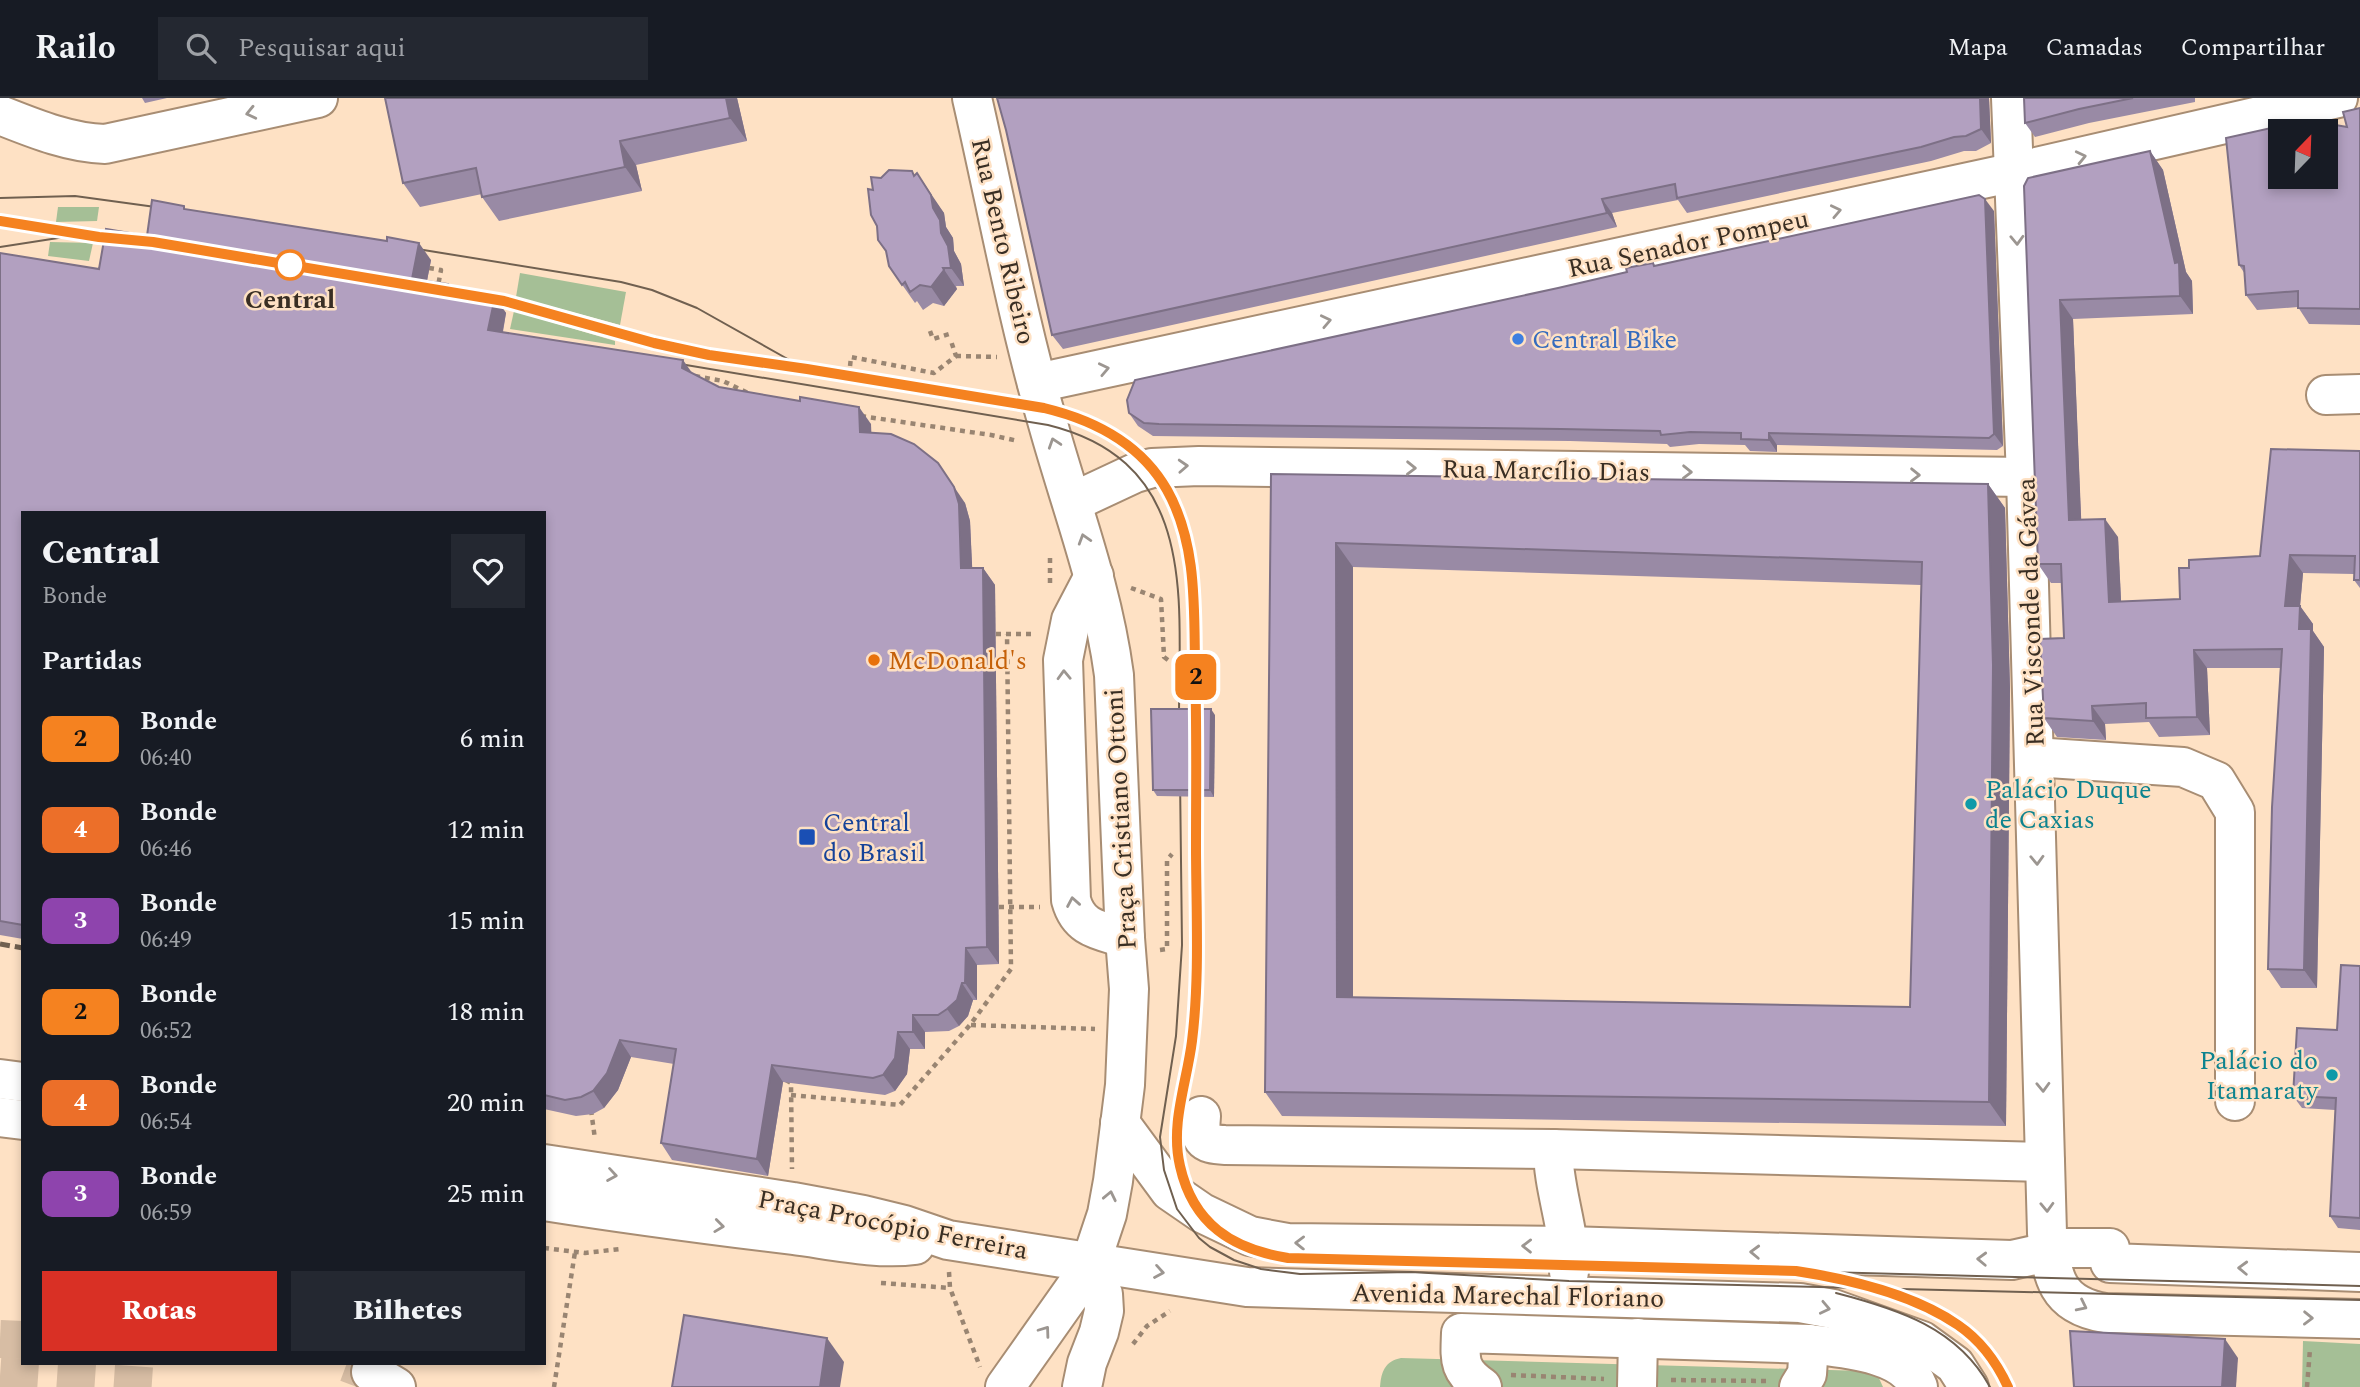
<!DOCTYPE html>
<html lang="pt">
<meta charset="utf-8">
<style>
body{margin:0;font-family:Spectral,serif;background:#242831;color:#f1f3f6;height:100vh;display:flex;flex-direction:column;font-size:26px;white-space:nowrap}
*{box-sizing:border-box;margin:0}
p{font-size:23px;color:#9ea1a6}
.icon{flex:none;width:38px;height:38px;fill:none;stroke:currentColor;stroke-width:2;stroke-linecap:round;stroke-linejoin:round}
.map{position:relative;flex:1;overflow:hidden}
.sheet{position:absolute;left:21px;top:413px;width:525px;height:854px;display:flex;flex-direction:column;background:#171b24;border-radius:0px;box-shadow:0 4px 10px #0003}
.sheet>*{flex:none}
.badge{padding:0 14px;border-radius:10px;font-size:24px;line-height:46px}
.needle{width:46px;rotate:23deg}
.buttons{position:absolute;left:2268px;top:21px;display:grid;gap:14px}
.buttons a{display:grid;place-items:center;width:70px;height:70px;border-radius:0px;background:#171b24;box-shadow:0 4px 10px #0003;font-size:35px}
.map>.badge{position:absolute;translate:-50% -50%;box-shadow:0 0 0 4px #fff}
h2{padding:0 21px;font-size:26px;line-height:63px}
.round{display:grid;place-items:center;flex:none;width:74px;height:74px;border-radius:0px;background:#242831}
.head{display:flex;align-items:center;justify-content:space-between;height:119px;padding:0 21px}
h1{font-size:33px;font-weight:800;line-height:52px}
.action{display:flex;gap:14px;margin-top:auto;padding:14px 21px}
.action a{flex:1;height:80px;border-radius:0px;background:#d93025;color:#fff;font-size:28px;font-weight:800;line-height:80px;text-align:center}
.action a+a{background:#242831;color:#f1f3f6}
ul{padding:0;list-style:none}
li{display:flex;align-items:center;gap:21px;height:91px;padding:0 21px}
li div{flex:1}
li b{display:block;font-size:26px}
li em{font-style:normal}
li .badge{min-width:77px;font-weight:700;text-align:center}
header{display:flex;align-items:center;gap:42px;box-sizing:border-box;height:98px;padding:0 35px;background:#171b24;border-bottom:2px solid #363941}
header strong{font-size:33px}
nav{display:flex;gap:38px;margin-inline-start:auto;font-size:24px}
.search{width:490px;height:63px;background:#242831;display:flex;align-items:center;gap:18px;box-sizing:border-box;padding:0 24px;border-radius:0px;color:#9ea1a6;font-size:26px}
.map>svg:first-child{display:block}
.green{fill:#a5bf96}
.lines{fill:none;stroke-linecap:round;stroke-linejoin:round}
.minor-tunnel{stroke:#d7bda4;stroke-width:38;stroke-dasharray:38 19;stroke-linecap:butt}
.minor-casing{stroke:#a88d73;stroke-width:42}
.major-casing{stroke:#a88d73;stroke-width:42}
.path{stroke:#998572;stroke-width:4.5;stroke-dasharray:5 5;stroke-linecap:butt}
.minor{stroke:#fff;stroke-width:38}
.major{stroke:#fff;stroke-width:38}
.tram{stroke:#706050;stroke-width:2}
.rail{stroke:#706050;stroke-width:5;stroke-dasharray:10 5;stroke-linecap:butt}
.wall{fill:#998aa5;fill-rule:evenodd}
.shaded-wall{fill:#7d7086}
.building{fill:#b2a0c0;stroke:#7d7086;stroke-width:2;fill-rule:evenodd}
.oneway{stroke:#9c9691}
.line-casing{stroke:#fff;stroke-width:16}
.line{stroke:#f58220;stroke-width:10}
.stop-dot{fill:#fff;stroke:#f58220;stroke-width:3.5}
.shop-dot{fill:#3f7fe0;stroke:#fee1c4;stroke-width:2.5}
.food-dot{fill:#e8710a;stroke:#fee1c4;stroke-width:2.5}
.culture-dot{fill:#0f9aa8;stroke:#fee1c4;stroke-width:2.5}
.transit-dot{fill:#1a4fb4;stroke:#fee1c4;stroke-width:2.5}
.labels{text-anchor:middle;stroke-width:5;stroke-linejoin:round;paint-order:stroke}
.street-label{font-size:26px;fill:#392e23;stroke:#fee1c4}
.stop-label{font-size:26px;font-weight:bold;fill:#392e23;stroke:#fee1c4}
.shop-label{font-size:26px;fill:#366cbe;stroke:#fee1c4;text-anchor:start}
.food-label{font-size:26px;fill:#c56008;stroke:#fee1c4;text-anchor:start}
.culture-label{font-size:26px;fill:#0d838f;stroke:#fee1c4;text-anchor:start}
.transit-label{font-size:26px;fill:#164399;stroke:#fee1c4;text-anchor:start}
</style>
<header>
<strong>Railo</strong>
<div class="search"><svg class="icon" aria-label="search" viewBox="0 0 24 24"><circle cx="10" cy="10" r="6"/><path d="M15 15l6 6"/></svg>Pesquisar aqui</div>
<nav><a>Mapa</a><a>Camadas</a><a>Compartilhar</a></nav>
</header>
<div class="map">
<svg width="2360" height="1289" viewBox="0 0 2360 1289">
<rect width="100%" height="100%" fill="#fee1c4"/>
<g class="green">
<path d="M58,109H99L97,123L56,124Z"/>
<path d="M50,144L93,145L89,163L48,158Z"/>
<path d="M520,175L626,194L620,227L516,199Z"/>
<path d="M514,213L615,243V247L510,231Z"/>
<path d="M2303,1243L2360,1246V1289H2302Z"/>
<path d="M1401,1260L1864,1273L1878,1278L1883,1289H1380C1381,1274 1385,1263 1401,1260Z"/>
</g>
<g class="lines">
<g class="minor-tunnel">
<path d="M0,1241L23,1242"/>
<path d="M347,1265L371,1274"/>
<path d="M0,1278L161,1289"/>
</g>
<defs>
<g id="minor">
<path d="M972,0C997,109 1017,219 1048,326C1072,412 1102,488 1114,577L1125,840L1129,891L1125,987L1113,1083L1107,1116L1089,1170L1005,1289"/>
<path d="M2011,0L2026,379L2047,1135C2052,1179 2056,1207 2105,1215L2360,1221"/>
<path d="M0,17C33,30 69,45 105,46L318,0"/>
<path d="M1037,285L2015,74L2338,0"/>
<path d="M2326,297L2360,296"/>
<path d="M1073,404L1135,375L1152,370L1199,368L2026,379"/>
<path d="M1094,478L1071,522L1063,562L1071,802C1079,831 1099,832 1125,840"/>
<path d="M2034,659L2183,669L2216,683L2235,714V1003"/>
<path d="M0,981L23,984"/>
<path d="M1201,1018C1199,1041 1201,1046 1225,1047L1553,1051L2045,1064"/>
<path d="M0,1019L23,1022"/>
<path d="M1120,1025L1170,1093L1202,1115L1250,1138L1287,1145L1568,1148L2012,1162L2066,1150H2110V1165L2360,1174"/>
<path d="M1553,1051C1553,1092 1571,1133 1569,1174"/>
<path d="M544,1066L793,1104L863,1117L904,1127L948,1142L1247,1189L1800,1205L1833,1211L1922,1243L1955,1267L1969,1289"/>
<path d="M544,1103C627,1116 710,1127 793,1137C832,1142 876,1152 915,1147"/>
<path d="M371,1274L396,1289"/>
<path d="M1482,1289C1458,1272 1460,1262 1461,1235L1809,1246C1841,1250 1905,1254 1918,1289"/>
<path d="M1637,1289L1638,1240"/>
<path d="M1799,1289L1807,1276L1809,1246"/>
</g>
<path id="major" d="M1082,1289L1087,1265L1099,1234L1104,1213L1103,1196L1089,1170"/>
</defs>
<use href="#minor" class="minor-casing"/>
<use href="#major" class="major-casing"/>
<g class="path">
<path d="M429,170L441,172L438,188"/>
<path d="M930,233L933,241L949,236"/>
<path d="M956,258L997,259"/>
<path d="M695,278L723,283L750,296"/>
<path d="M849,278L851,259L934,275L956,258L951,243"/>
<path d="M861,318L991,337L1018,343"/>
<path d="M1050,485V459"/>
<path d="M1131,490L1161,501L1164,559L1168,562"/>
<path d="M996,536H1034"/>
<path d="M999,809H1040"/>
<path d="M1160,852L1167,851V762L1172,756"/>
<path d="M971,927L1095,931"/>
<path d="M786,982L791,985L792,1071"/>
<path d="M791,997L900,1007L970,927L1011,871L1007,536"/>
<path d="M591,1012L595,1041"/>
<path d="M544,1150L585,1155L620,1151"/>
<path d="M949,1174L950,1190L980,1269"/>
<path d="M881,1185L950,1190"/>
<path d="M1133,1246L1147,1228L1170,1213"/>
<path d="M1511,1277L1604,1281"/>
<path d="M1671,1282L1767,1283"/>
<path d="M554,1289L575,1154"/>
<path d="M2307,1289L2310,1251"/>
</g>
<use href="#minor" class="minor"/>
<use href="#major" class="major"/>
<g class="tram">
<path d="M0,100L75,98L170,111"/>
<path d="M0,123L125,141"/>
<path d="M0,149L71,138"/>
<path d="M405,149L621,184L652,192L697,210L793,264"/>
<path d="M477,198L504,203L654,245L709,257L807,270L1044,310C1214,350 1194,490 1197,629"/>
<path d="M668,264L1048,327C1202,365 1178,506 1179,630"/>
<path d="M1197,678C1196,735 1199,792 1197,849C1196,880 1196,914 1191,945C1184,993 1166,1045 1188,1092C1209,1137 1240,1153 1288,1160L2360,1188"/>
<path d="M1180,679L1182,847L1176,938L1160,1039L1164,1072L1177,1111L1199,1140L1210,1149L1234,1162L1261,1171L1300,1176L1411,1174L1569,1183L2360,1202"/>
<path d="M1836,1195C1898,1211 1958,1230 1990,1289"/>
<path d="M1890,1196C1944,1214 1983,1236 2008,1289"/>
</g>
<path class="rail" d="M0,846L23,850"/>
</g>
<g class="wall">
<path d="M142,0H167L145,5Z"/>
<path d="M737,0L747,43L636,67L642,93L499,123L482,99V96L420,109L403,85Z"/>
<path d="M997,0H1989L1991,45L1976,53H1964L1931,63L1687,115L1678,102L1612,115L1617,129L1063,251L1052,237L1006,32Z"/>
<path d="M2024,0H2195V4L2089,25L2035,39L2025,25Z"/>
<path d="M2360,10V227L2309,226L2298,209L2257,212L2246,197L2245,176L2239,167L2347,29Z"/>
<path d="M2150,53L2163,72L2186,174L2192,183L2193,216L2073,221L2081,422L2118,439L2121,504L2180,501L2189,470L2260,458L2360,353V490L2354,482V476L2303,475L2300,508L2313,526V533L2324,549L2317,890H2281L2268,871L2280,570H2207L2210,637L2159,639L2149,624L2105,626L2106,642L2057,639L2044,620L2064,540L2062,485H2051L2038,466L2024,88Z"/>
<path d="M915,77L944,115L946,129L953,140L954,153L961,166L964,188H956L957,191L944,208L933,205L923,212L917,203L915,205L889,168L886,154L878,142L881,80Z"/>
<path d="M186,111L431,162L427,183L451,191L495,199L506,215L503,234L692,275L719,289L871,326V335L965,405L970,423L972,470H983L995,487L999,866L977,867V902H973L968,918L959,928L949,933L925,934V951H910L907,976L895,993L885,997L783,984L768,1078L672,1062L661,1045L674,966L631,959L618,992L604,1010L593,1016L576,1018L544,1011V415H23V841L0,837V155L99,171Z"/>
<path d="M1994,113L2003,348L1997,352L1777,347V354L1750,353L1745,347L1699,346L1670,349L1667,346L1570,343L1153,338L1138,328L1129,315L1558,190L1627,174L1653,165L1655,168Z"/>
<path d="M1271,376L1988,386L2005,410L2010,591L2006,1028L1282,1018L1265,994ZM1353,469L1921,487L1910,909L1353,900Z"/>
<path d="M1215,617L1214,699L1157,698L1153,692Z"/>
<path d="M2360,868V1132L2338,1130L2330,1118L2335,1012L2302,1010L2293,998L2337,932Z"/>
</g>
<g class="shaded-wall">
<path d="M726,0H737L747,43L730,20Z"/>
<path d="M1980,0H1989L1991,45L1981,31Z"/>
<path d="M620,43L636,67L642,93L625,69Z"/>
<path d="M2150,53L2163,72L2186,174L2192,183L2193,216L2180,198L2175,165Z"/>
<path d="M917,75L944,115L946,129L953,140L954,153L961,166L964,188L951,170L933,110Z"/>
<path d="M1602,101L1612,115L1617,129L1607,115Z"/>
<path d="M1985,101L1994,113L2003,348L1994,336Z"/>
<path d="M419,145L431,162L424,198L412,181Z"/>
<path d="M943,170L957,191L944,208L931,189Z"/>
<path d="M495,199L506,215L500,248L488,232Z"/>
<path d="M2060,202L2073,221L2082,441L2069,422Z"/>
<path d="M683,262L695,279L682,270Z"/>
<path d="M859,309L871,326L872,350L860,334Z"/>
<path d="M1769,335L1777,347V354L1769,342Z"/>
<path d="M938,365L965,405L970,423L973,487L961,470Z"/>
<path d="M1988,386L2005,410L2010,591L2006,1028L1989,1004Z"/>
<path d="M2105,421L2118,439L2122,523L2109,504Z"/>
<path d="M1336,445L1353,469V923L1337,899Z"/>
<path d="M2290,457L2303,475L2300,508L2313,526V533L2324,549L2317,890L2304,872L2299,531L2285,508Z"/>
<path d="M983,470L995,487L999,866L987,849Z"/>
<path d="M2194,552L2207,570L2210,637L2197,619Z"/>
<path d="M2092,608L2105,626L2106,642L2093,623Z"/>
<path d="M1211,611L1215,617L1214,699L1210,692Z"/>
<path d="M966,850L977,867V902L965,885Z"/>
<path d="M962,885L973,902L968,918L959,928L947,911Z"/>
<path d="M913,917L925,934V951L913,934Z"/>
<path d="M898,934L910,951L907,976L895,993L883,977Z"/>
<path d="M620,942L631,959L618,992L604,1010L593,993Z"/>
<path d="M772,967L783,984L768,1078L757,1061Z"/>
<path d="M827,1240L844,1264L840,1289H820Z"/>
<path d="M2225,1241L2238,1260L2236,1289H2222Z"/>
</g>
<g class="building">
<path d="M385,0H726L730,20L620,43L625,69L482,99L476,70L403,85Z"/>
<path d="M997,0H1980L1981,31L1966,38L1954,39L1921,49L1677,100L1675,86L1602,101L1607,115L1052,237L1006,32Z"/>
<path d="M2024,0H2133L2079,11L2025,25Z"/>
<path d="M2360,10V211L2298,210V193L2246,197L2244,168L2239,167L2226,40L2307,22L2347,29L2343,14ZM2280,33H2326V79H2280Z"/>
<path d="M2150,53L2175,165L2179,164L2180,198L2060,202L2069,422L2105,421L2109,504L2180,501L2179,470H2189V462L2260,458L2271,351L2360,353V482H2354L2355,458L2290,457L2285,508H2300L2299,531H2311L2304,872L2268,871L2272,709L2282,551L2194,552L2197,619L2146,620V605L2092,608L2093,623L2044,620L2040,541L2064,540L2061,466H2038L2024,88L2028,80Z"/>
<path d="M889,72L912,73L914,78L917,75L931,97L933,110L940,122L941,135L948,148L951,170H943L944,172L931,189L920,187L910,194L905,184L902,187L889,168L886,153L878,142L877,128L871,117L868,91L873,92L871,79L881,80Z"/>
<path d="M1979,97L1985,101L1994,336L1989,340L1769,335V342L1741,341V335L1690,334L1661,337L1660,333L1561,331L1159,326L1144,325L1129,315L1127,302L1135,282L1558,190L1627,174L1626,170L1653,165L1654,168Z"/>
<path d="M152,102L184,108V111L387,143V139L419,145L412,181L448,186L447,190L495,199L488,232L683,262L682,270L719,289L800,303V299L859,309L860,334L891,336L914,346L938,365L954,389L959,406L961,470H983L987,849L966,850L965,885H962L957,902L947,911L938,917H913V934H898L895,960L883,977L873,980L772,967L757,1061L661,1045L676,951L620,942L607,975L593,993L581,999L565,1002L544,997V415H23V827L0,823V155L99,171L106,131L147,138Z"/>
<path d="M1271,376L1988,386L1993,567L1989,1004L1265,994ZM1336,445L1922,464L1910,909L1337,899Z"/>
<path d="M1151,611H1211L1210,692H1153Z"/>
<path d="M2341,867L2360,868V1120L2330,1118L2336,1000L2293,998L2297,930L2337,932Z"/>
<path d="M684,1217L827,1240L820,1289H672Z"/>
<path d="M2070,1233L2225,1241L2222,1289H2074Z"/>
</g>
<defs><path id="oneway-chevron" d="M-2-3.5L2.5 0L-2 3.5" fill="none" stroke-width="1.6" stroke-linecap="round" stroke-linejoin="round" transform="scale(1.75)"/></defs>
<g class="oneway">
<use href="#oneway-chevron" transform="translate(251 15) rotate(167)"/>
<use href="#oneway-chevron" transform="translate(2081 59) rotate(-13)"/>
<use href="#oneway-chevron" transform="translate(1836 113) rotate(-12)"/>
<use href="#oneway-chevron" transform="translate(2017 142) rotate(88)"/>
<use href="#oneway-chevron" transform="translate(1326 223) rotate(-12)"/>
<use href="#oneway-chevron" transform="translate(1104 271) rotate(-12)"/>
<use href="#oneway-chevron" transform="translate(1054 345) rotate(-108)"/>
<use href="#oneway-chevron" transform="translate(1183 368) rotate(-3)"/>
<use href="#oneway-chevron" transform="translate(1411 370) rotate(1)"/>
<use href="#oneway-chevron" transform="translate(1687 374) rotate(1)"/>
<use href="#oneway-chevron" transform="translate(1915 377) rotate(1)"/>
<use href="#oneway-chevron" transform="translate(1084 441) rotate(-107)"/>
<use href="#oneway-chevron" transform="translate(1064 577) rotate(-92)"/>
<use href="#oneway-chevron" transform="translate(2037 762) rotate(88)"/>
<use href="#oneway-chevron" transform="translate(1073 804) rotate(-100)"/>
<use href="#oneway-chevron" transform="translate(2043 989) rotate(88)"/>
<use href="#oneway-chevron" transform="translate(612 1077) rotate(9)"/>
<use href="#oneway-chevron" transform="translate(1110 1098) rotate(-78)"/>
<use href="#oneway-chevron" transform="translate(2047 1109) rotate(88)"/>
<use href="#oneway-chevron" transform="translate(719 1128) rotate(7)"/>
<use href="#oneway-chevron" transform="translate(1300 1145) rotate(-179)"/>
<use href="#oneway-chevron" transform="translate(1527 1148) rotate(-179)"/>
<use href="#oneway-chevron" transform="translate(1755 1154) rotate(-178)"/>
<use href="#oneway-chevron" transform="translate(1982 1161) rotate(-178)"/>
<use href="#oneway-chevron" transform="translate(2243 1170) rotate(-178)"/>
<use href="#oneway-chevron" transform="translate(1159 1174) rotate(10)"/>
<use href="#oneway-chevron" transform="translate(2082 1208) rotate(26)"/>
<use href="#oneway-chevron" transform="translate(1825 1210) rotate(12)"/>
<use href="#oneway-chevron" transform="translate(2308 1220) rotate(1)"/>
<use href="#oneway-chevron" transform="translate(1045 1233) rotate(-54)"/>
</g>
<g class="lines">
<defs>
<path id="line" d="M0,123L99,139L153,144L504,203L654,245L709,257L807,271L1044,310C1094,322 1141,346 1167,392C1197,445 1194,509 1195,568C1197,628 1196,687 1196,747C1196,812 1200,878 1192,943C1187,984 1170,1026 1180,1068C1193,1126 1232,1151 1288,1160L1796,1173C1849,1181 1913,1196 1958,1227C1980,1242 1997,1265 2008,1289"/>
</defs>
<use href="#line" class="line-casing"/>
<use href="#line" class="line"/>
</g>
<circle class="stop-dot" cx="290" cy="167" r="14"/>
<circle class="shop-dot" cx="1518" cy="241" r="7"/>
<circle class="food-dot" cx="874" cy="562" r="7"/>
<g class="culture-dot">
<circle cx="1971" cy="706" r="7"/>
<circle cx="2332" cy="977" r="7"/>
</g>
<rect class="transit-dot" x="798" y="730" width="18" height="18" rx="3.5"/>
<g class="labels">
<g class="street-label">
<text transform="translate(1004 143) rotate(77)" y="9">Rua Bento Ribeiro</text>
<text transform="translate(1688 145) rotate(-12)" y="9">Rua Senador Pompeu</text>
<text transform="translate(1546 372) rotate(1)" y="9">Rua Marcílio Dias</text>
<text transform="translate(2030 514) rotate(-92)" y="9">Rua Visconde da Gávea</text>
<text transform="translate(1120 721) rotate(-93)" y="9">Praça Cristiano Ottoni</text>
<text transform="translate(893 1126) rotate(11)" y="9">Praça Procópio Ferreira</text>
<text transform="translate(1508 1197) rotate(1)" y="9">Avenida Marechal Floriano</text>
</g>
<g class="stop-label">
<text x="290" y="210">Central</text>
</g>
<g class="shop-label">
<text x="1532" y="250">Central Bike</text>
</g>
<g class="food-label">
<text x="888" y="571">McDonald's</text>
</g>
<g class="culture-label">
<text x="1985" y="700">Palácio Duque<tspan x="1985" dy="30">de Caxias</tspan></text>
<text x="2318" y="971" text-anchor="end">Palácio do<tspan x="2318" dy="30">Itamaraty</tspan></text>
</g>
<g class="transit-label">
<text x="823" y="733">Central<tspan x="823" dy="30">do Brasil</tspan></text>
</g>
</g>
</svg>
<div class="buttons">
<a><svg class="needle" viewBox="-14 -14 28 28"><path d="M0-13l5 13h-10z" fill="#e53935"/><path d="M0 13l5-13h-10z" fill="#9ea1a6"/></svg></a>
</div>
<b class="badge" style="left:1196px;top:579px;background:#f58220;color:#111">2</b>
<section class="sheet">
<div class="head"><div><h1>Central</h1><p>Bonde</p></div><a class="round"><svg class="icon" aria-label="heart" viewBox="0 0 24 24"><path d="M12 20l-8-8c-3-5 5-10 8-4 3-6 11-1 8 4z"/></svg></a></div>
<h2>Partidas</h2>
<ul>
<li><span class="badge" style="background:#f58220;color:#111">2</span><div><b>Bonde</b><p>06:40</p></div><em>6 min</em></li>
<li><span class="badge" style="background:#ec6f29;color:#fff">4</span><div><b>Bonde</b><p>06:46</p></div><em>12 min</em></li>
<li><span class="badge" style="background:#8e44ad;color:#fff">3</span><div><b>Bonde</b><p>06:49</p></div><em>15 min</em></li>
<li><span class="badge" style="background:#f58220;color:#111">2</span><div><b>Bonde</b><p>06:52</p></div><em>18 min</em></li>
<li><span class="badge" style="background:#ec6f29;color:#fff">4</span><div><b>Bonde</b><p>06:54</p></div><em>20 min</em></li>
<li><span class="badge" style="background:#8e44ad;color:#fff">3</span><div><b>Bonde</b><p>06:59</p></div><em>25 min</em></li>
</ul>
<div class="action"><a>Rotas</a><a>Bilhetes</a></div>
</section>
</div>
